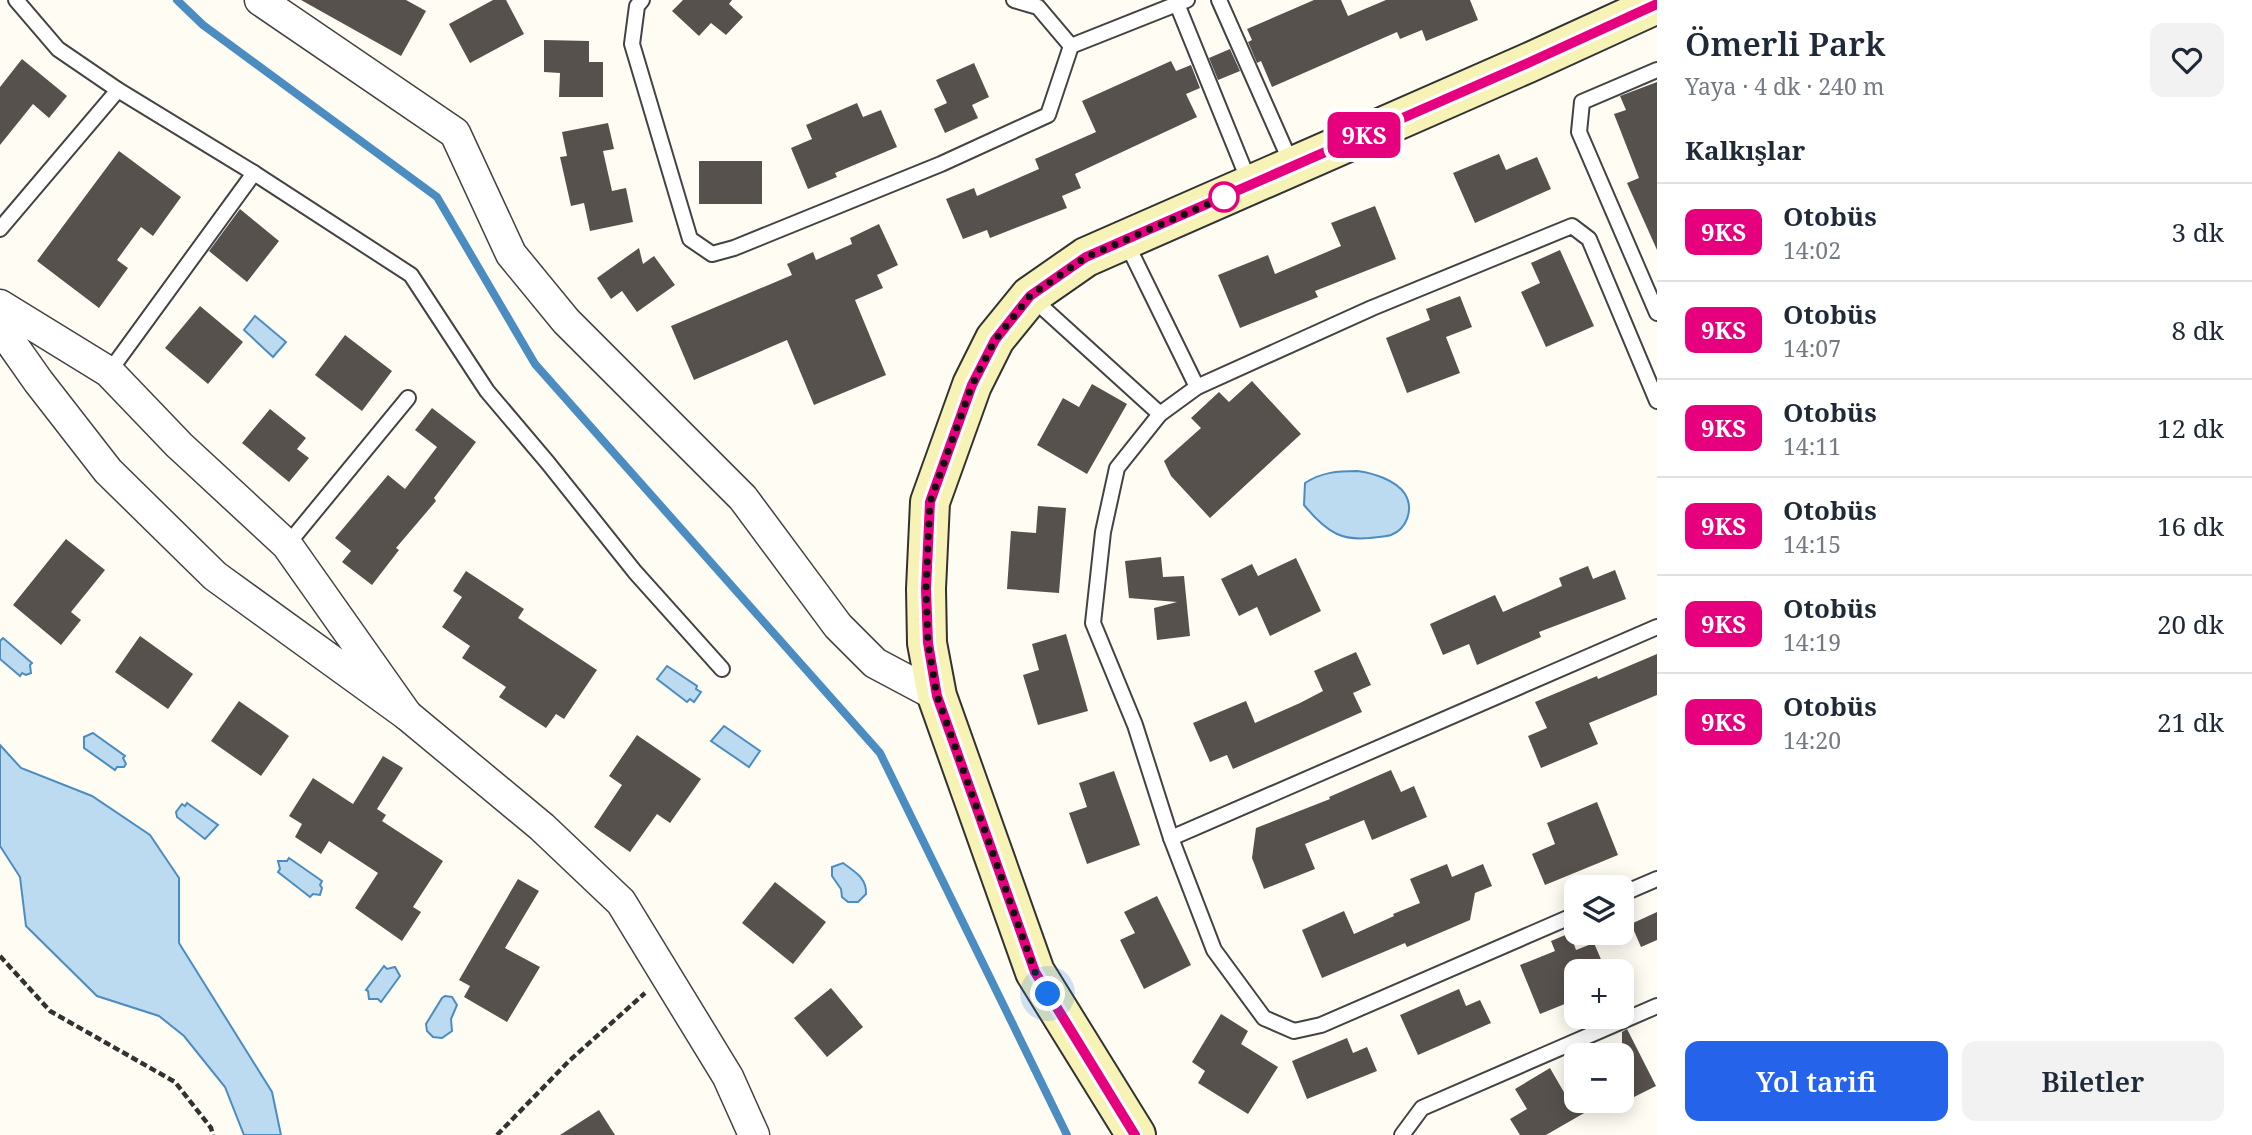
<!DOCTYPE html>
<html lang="tr">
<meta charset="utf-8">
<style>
body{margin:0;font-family:"Noto Serif",serif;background:#f2f2f3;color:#1f2937;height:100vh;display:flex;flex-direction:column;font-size:26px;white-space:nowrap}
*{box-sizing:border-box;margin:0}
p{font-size:23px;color:#747a83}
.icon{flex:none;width:38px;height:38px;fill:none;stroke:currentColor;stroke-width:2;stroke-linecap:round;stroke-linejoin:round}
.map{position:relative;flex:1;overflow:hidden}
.drawer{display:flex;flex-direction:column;background:#fff;width:595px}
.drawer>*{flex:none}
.badge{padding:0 14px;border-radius:10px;font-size:24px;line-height:46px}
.controls{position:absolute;left:1564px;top:875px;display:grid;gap:14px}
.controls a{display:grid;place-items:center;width:70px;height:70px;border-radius:14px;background:#fff;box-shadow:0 4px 18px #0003;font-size:35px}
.you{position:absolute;width:35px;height:35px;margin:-18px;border:5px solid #fff;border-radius:50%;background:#1a73e8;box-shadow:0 0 0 10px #1a73e833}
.map>.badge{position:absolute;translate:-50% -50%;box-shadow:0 0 0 4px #fff}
h2{padding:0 28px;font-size:26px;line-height:63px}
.round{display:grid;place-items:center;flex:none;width:74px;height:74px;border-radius:14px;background:#f2f2f3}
.overview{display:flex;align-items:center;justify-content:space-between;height:119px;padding:0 28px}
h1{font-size:33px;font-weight:600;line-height:52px}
.button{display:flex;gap:14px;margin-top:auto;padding:14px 28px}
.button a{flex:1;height:80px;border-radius:14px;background:#2563eb;color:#fff;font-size:28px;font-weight:600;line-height:80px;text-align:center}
.button a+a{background:#f2f2f3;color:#1f2937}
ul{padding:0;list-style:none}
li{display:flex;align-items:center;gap:21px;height:98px;padding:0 28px;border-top:2px solid #e0e1e3}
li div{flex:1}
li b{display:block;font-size:26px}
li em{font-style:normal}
li .badge{min-width:77px;font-weight:700;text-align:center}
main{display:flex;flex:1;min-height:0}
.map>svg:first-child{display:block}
.water{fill:#bddbf0;stroke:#4b8dc0;stroke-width:2}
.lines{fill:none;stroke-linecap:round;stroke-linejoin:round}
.stream{stroke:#4b8dc0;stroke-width:8}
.building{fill:#57514d}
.lane-casing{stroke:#434343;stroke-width:18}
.street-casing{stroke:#434343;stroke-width:33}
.secondary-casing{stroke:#323232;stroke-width:42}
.path{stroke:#323232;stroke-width:4.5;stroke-dasharray:7 3.5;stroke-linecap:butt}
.lane{stroke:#fff;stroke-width:14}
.street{stroke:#fff;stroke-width:30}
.secondary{stroke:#f7f2b5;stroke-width:38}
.line-casing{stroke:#fff;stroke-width:16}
.line{stroke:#e6007e;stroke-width:10}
.walk{stroke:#101010;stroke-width:7;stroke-dasharray:0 12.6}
.stop-dot{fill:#fff;stroke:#e6007e;stroke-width:3.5}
</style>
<main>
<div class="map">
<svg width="1657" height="1135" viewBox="0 0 1657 1135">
<rect width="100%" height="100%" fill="#fefcf3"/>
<g class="water">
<path d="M255,316L286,342L273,357L244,330Z"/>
<path d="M1357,471C1373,473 1396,480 1405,494C1414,509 1407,529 1391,535C1384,537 1376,537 1369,538C1359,539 1346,538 1337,534C1324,528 1313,516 1304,505L1305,483C1322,472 1338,471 1357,471Z"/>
<path d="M3,638L32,663L30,665L31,673L26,675L22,673L20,676L0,659V641Z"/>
<path d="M667,666L697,686L696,689L701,692L694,702L690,699L687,702L657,679Z"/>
<path d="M724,726L760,751L749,767L711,741Z"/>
<path d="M93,733L125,756L123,758L126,764L124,767H117L115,770L84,748V737Z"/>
<path d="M0,745L21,768L92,796L150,835L179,878V943L272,1092L281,1135H244L225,1087L184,1036L159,1016L97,996L26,926L20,877L0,846Z"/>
<path d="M187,803L218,825L205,839L177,817L176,812L182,804L185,806Z"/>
<path d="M289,858L322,881L320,885L322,888L320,895L313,894L310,897L278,872L280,869L278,861H287Z"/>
<path d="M843,863C855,872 867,878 866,894L858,902H848L842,897L841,889L832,876V867Z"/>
<path d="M384,966L387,969L395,967L400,976L381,1002L378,999H369L368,991L366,990Z"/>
<path d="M445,996L452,997L457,1005L451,1019L452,1031L442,1038L433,1037L427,1031L426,1024L442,998Z"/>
</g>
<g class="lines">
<path class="stream" d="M177,0L203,25L437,197L535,364L880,753L1067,1135"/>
</g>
<g class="building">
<path d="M301,0H406L426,11L401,56Z"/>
<path d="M493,0H506L524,34L470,63L449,24Z"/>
<path d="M683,0H732L729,4L743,17L726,35L711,23L699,36L672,11Z"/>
<path d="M1314,0H1341L1348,16L1386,0H1470L1478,20L1426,41L1422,30L1400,39L1397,32L1272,87L1261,61L1257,63L1248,42L1252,40L1247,29Z"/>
<path d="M544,40L589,41V62H603V97H559L560,73L544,72Z"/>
<path d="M1230,49L1240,71L1218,80L1209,58Z"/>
<path d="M22,59L67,96L49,118L33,104L0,145V87Z"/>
<path d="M1171,61L1176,71L1191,65L1200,88L1186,94L1197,117L1075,174L1081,188L1062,196L1067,208L990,238L987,230L963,239L946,199L974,188L977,196L1039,169L1035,159L1096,132L1082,101Z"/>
<path d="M974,63L989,97L972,105L978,118L945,133L934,109L947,103L936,80Z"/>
<path d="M1657,82V250L1627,183L1639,178L1614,114L1626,110L1620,96Z"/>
<path d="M857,103L863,117L881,110L897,147L835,173L837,177L808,189L791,148L812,139L806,125Z"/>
<path d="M608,123L614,149L603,151L612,191L626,188L633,222L590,231L584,203L571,206L560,157L567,156L562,132Z"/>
<path d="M119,151L181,197L153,236L141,227L117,260L128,268L99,308L37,261Z"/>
<path d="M1499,154L1506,170L1537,157L1551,189L1475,223L1453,173Z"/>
<rect x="699" y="161" width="63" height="43"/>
<path d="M1375,206L1396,259L1315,291L1318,297L1240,328L1218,275L1268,255L1275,274L1341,246L1331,223Z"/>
<path d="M240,209L279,241L247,282L209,251Z"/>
<path d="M879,224L898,265L877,275L883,288L855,300L886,375L814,405L787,340L694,380L671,326L792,275L787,264L813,252L816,260L852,244L850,238Z"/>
<path d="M639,248L643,264L654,256L675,285L637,312L622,291L611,299L597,278Z"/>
<path d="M1560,250L1594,326L1546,347L1521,292L1540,283L1531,263Z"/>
<path d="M1460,296L1472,327L1446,337L1460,373L1407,393L1386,338L1430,320L1426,309Z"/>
<path d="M200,306L243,342L208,384L165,348Z"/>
<path d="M345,335L392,371L362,411L315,375Z"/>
<path d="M1252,381L1301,434L1210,518L1171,476L1164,461L1201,428L1191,418L1219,392L1229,402Z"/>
<path d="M1092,384L1127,404L1087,474L1037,445L1063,398L1079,407Z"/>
<path d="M432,408L476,442L434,498L436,501L396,548L399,550L372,585L342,562L351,551L335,538L388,475L405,489L437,447L415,430Z"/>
<path d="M270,409L306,438L297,449L309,458L289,482L242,443Z"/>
<path d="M1038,506L1066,508L1059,593L1007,589L1011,531L1036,533Z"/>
<path d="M66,539L105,570L71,612L81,620L61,645L13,605Z"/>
<path d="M1161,557L1163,577L1184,576L1190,636L1157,640L1154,608L1177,602L1129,598L1125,561Z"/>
<path d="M1296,558L1321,611L1270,636L1257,607L1239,616L1221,579L1252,564L1258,576Z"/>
<path d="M1588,566L1593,579L1615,570L1626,599L1539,632L1541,637L1477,665L1469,644L1443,655L1430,624L1495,595L1503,612L1562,586L1559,578Z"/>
<path d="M466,571L524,609L518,618L597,670L564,719L556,714L546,728L499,697L506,687L462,658L470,646L442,627L462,597L453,591Z"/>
<path d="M1066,634L1088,711L1038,725L1023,675L1039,670L1032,644Z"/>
<path d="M140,636L193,674L168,709L115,672Z"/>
<path d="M1356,652L1371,685L1353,693L1362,712L1233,769L1227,755L1210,762L1193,723L1246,701L1255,723L1300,703L1323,691L1314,671Z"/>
<path d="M1657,654V695L1589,723L1598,744L1541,768L1528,736L1547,728L1535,702L1597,676L1598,679Z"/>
<path d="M239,701L289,736L261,776L211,741Z"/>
<path d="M637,735L701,779L670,823L657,814L630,852L594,827L622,785L609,776Z"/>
<path d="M383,756L403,768L377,809L386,815L382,821L443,861L413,907L421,912L402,941L355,908L378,873L329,841L321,854L295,837L302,824L289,816L313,778L353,804Z"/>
<path d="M1391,770L1401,792L1414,786L1427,817L1372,840L1364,820L1305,844L1315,869L1264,889L1252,858L1256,828L1330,799L1329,797Z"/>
<path d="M1114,771L1140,845L1087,864L1069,813L1087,807L1079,783Z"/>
<path d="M1597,802L1618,855L1545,885L1532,854L1555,844L1547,823Z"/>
<path d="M1447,864L1452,877L1483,864L1492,886L1475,893L1470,920L1407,947L1405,943L1322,978L1302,930L1344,911L1354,934L1394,916L1393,914L1420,903L1410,879Z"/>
<path d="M518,879L539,891L505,948L540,967L507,1022L464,997L470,986L459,980Z"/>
<path d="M775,882L826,922L793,964L742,923Z"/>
<path d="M1157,896L1191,965L1144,989L1120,940L1135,933L1124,912Z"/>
<path d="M1657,912V940L1641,947L1631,924Z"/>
<path d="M1570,933L1576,950L1594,943L1606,971H1577V999L1540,1014L1520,965L1555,951L1551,941Z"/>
<path d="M831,988L863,1027L827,1057L794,1018Z"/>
<path d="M1459,989L1466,1006L1480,1000L1491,1023L1418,1055L1400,1015Z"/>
<path d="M1221,1014L1248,1031L1241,1044L1278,1067L1248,1114L1198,1083L1205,1071L1192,1062Z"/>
<path d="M1627,1029L1656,1086L1622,1103V1032Z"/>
<path d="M1347,1038L1353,1053L1367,1047L1377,1071L1307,1099L1292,1061Z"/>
<path d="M1550,1068L1569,1101H1605L1546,1135H1520L1510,1119L1527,1109L1515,1089Z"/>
<path d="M599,1110L615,1135H560Z"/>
</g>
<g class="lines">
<defs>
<g id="lane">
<path d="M16,0L58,49L118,90L254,173L411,275L487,391L548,463L635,572L722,669"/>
<path d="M642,0L637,6L632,44L690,239L712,254L734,248L941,164L1048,115L1071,46L1187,0"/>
<path d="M1014,0L1038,7L1071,46"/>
<path d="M1219,0L1292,165"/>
<path d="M1177,4L1250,184"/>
<path d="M1657,70L1582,102L1579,132L1657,313"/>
<path d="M0,229L118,90"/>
<path d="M1125,240L1197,387"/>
<path d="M1031,297L1160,414"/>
<path d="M109,372L254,173"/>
<path d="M287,545L408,398"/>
<path d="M1171,838L1657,627"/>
<path d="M1622,894L1657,879"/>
<path d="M1577,914L1321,1025L1294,1031L1264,1018L1214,950L1171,838L1135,725L1093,623L1103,532L1117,468L1160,414L1197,387L1372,308L1572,226L1589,239L1657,401"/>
<path d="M1402,1135L1422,1108L1657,1006"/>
</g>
<g id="street">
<path d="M260,0L455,133L511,254L566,321L743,498L838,626L875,663L937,696"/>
<path d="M0,305L109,372L179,445L287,545L407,715L215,576L108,471L38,381L0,327"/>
<path d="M407,715L542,827L621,902L728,1077L754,1135"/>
</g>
<path id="secondary" d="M1136,1135L1035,972L937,696L927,643L926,589L930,502L972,385L995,339L1030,296L1086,257L1528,63L1657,4"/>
</defs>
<use href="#lane" class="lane-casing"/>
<use href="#street" class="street-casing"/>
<use href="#secondary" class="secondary-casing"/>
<g class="path">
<path d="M0,956L50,1011L175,1082L211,1128L213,1135"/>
<path d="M497,1135L569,1061L645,993"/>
</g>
<use href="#lane" class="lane"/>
<use href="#street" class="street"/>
<use href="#secondary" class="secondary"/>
</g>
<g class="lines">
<defs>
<path id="line" d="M1135,1135L1035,972L937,696L928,643L926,589L930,502L972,385L995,340L1030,296L1086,257L1528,63L1657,4"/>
</defs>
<use href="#line" class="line-casing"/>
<use href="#line" class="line"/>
<path class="walk" d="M1048,994L1035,972L937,696L928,643L926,589L930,502L972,385L995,340L1030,296L1086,257L1224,197"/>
</g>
<circle class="stop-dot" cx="1224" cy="197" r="14"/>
</svg>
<div class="controls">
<a><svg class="icon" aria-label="layers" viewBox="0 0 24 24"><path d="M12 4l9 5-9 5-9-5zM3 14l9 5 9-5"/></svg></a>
<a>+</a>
<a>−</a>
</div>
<div class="you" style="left:1048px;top:994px"></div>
<b class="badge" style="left:1364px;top:135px;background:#e6007e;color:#fff">9KS</b>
</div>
<section class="drawer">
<div class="overview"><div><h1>Ömerli Park</h1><p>Yaya · 4 dk · 240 m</p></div><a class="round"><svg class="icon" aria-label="heart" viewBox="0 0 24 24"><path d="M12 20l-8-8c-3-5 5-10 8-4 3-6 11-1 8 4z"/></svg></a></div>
<h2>Kalkışlar</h2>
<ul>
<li><span class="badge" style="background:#e6007e;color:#fff">9KS</span><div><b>Otobüs</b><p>14:02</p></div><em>3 dk</em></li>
<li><span class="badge" style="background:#e6007e;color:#fff">9KS</span><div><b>Otobüs</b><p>14:07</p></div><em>8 dk</em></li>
<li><span class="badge" style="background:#e6007e;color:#fff">9KS</span><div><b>Otobüs</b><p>14:11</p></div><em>12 dk</em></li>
<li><span class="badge" style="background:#e6007e;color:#fff">9KS</span><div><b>Otobüs</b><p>14:15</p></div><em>16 dk</em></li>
<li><span class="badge" style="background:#e6007e;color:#fff">9KS</span><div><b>Otobüs</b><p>14:19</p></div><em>20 dk</em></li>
<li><span class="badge" style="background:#e6007e;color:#fff">9KS</span><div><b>Otobüs</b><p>14:20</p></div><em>21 dk</em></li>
</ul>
<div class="button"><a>Yol tarifi</a><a>Biletler</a></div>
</section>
</main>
